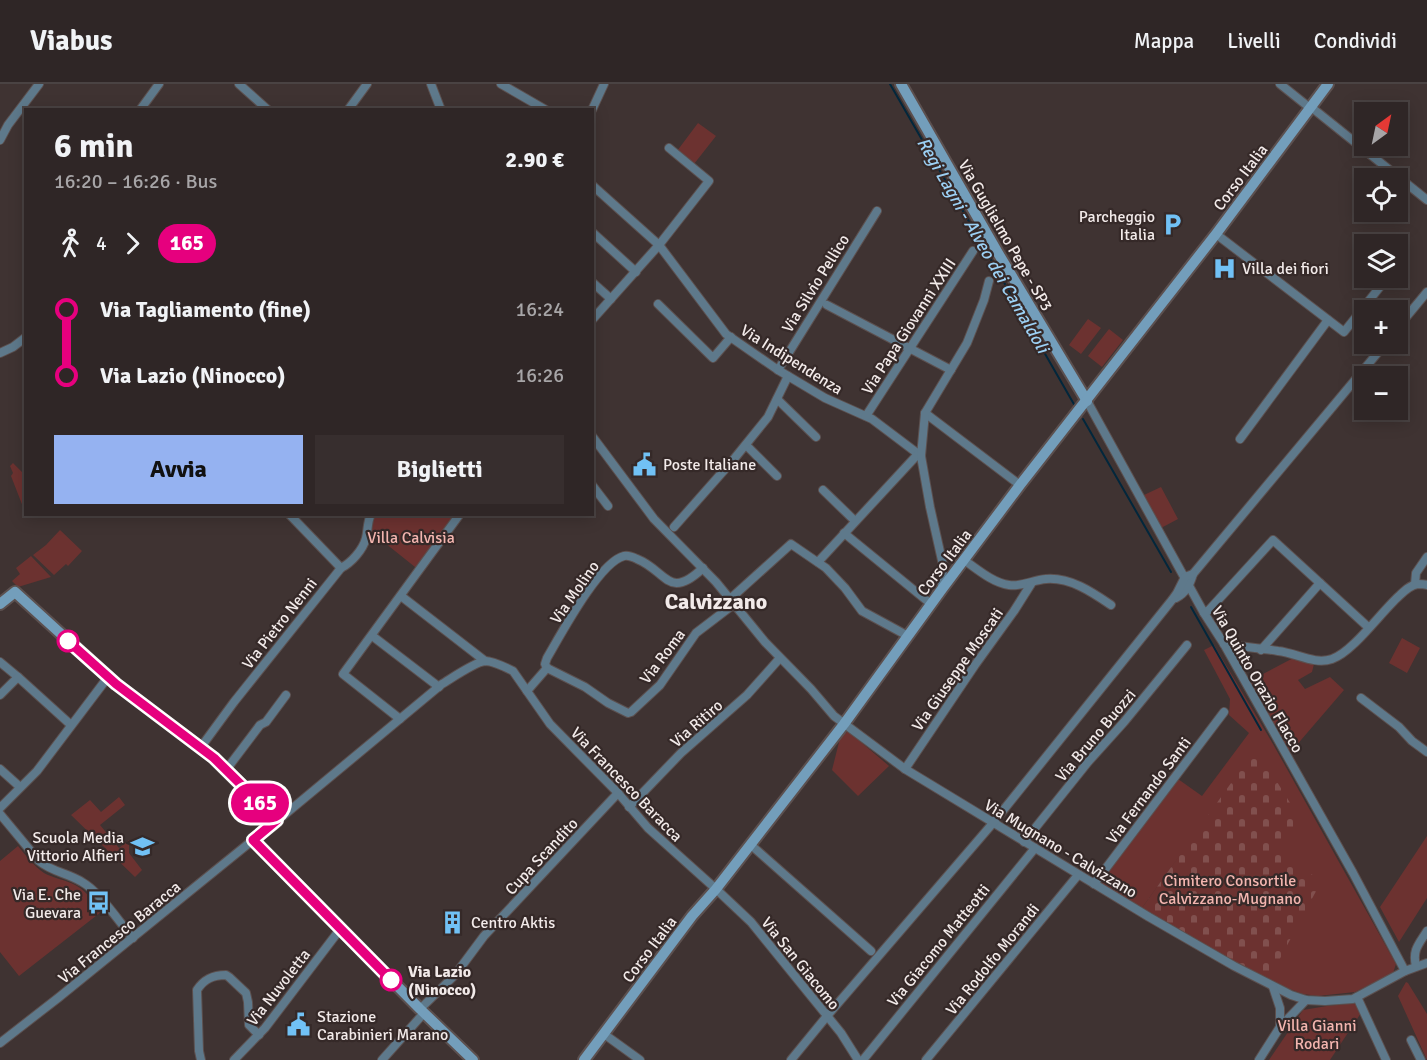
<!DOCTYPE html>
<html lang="it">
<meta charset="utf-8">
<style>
body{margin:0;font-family:Signika,sans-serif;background:#372e2e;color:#f1f3f6;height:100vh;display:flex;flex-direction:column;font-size:22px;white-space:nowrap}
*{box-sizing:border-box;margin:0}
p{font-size:20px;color:#a7a5a7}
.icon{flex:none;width:33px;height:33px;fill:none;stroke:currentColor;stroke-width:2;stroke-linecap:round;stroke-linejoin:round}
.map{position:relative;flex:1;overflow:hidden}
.drawer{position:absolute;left:24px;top:24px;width:570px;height:408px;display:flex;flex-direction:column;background:#2f2626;border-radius:0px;box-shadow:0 3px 15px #0003,0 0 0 2px #4a4343}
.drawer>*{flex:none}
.badge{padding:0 12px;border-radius:20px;font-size:21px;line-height:39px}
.needle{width:39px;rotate:33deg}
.fabs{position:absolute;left:1354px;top:18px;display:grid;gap:12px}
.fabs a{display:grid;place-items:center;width:54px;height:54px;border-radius:0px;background:#2f2626;box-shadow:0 3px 15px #0003,0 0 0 2px #4a4343;font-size:30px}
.map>.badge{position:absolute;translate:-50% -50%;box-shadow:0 0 0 3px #fff}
.legs{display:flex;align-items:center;gap:9px;height:66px;padding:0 30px;font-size:20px}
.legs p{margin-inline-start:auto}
.summary{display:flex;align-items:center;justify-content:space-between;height:102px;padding:0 30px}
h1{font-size:33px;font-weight:700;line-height:45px}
.cta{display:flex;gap:12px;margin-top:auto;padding:12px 30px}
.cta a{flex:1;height:69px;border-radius:0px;background:#95b2f1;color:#111;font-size:24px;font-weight:700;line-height:69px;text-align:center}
.cta a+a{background:#372e2e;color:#f1f3f6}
ul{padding:0 30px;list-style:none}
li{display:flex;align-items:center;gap:21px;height:66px;font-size:22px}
li i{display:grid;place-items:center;width:9px;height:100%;margin:0 8px;background:currentColor}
li i::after{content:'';width:15px;height:15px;margin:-8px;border:4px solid;border-radius:50%;background:#2f2626}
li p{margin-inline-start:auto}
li:first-child i{background:linear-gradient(#0000 50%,currentColor 0)}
li:last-child i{background:linear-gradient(currentColor 50%,#0000 0)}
header{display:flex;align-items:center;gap:36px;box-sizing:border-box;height:84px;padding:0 30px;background:#2f2626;border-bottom:2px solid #4a4343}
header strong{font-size:28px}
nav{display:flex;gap:33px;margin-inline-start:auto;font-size:21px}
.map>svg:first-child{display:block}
.green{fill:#6c3230}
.cemetery{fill:url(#cemetery-stones)}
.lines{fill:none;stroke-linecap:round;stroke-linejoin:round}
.stream{stroke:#02273c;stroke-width:2}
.street-casing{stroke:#5c504f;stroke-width:10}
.secondary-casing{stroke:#5c504f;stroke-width:14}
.street{stroke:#5e798b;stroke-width:8}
.secondary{stroke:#739ebb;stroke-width:10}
.line-1-casing{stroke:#fff;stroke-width:14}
.line-1{stroke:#e6007e;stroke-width:9}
.stop-1-dot{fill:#fff;stroke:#e6007e;stroke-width:3}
.labels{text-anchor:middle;stroke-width:4.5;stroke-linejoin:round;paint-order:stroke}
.street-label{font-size:16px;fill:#f2eae9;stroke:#352928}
.poi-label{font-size:16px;fill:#f2eae9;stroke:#352928;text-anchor:start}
.park-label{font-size:16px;fill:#f3b5af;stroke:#352928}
.stop-label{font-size:16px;font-weight:bold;fill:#f2eae9;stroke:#352928;text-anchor:start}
.water-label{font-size:18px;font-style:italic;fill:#9cd0f4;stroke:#352928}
.district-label{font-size:22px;font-weight:bold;fill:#f2eae9;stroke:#352928}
</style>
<header>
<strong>Viabus</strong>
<nav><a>Mappa</a><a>Livelli</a><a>Condividi</a></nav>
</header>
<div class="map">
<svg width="1427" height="976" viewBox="0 0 1427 976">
<defs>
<pattern id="cemetery-stones" width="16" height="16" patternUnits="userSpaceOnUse" patternTransform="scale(1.5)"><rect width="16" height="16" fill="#6c3230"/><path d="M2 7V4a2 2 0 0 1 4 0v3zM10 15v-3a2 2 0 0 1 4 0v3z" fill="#81504e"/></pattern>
</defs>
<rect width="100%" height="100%" fill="#3f3332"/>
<g class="green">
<path d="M698,39L716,52L694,80L677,67Z"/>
<path d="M1088,235L1101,244L1081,270L1069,261Z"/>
<path d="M1109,245L1123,256L1102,283L1088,272Z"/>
<path d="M13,379L25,391V428L11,392L13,389L10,382Z"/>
<path d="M1161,403L1178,435L1161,444L1144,411Z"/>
<path d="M377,431H456L417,483H415L370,447L369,441Z"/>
<path d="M60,446L82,467L68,482L66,480L54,491L33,471L46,461Z"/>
<path d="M31,472L51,493L18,503L12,497L20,490L16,484Z"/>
<path d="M1402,554L1420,564L1407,589L1389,579Z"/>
<path d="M1214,561L1273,660L1396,880L1393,889L1355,908L1318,912L1303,910L1268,897L1181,770L1142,824L1103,801L1102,795L1178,695L1202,712L1249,649L1229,631L1230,615L1204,566Z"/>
<path d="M1299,571L1315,576L1312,588L1298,596L1305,605L1330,593L1344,606L1289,670L1248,598Z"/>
<path d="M848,647L889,682L858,712L832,686L840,654Z"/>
<path d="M119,713L125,721L100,741L119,764L129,756V769L142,786L135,793L71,731L90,716L101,728Z"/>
<path d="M1427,752V814L1399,858L1380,823Z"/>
<path d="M18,762C26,772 34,782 44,789C53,794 62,795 71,799C84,804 93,816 101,828L19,892L0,868V777Z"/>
<path d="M1406,898L1408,899L1427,930V976L1398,912Z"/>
<path d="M1355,919L1361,929L1330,976H1269L1303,926L1327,922Z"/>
</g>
<path class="cemetery" d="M1256,664L1300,735L1281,765L1285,768L1282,774L1322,796L1268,897L1200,860L1201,858L1142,824Z"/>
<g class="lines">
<g class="stream">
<path d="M890,0L1075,322"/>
<path d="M1083,335L1171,488"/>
<path d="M1191,523L1261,646"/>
</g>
<defs>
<g id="street">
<path d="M239,0L268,26"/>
<path d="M431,0L441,26"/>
<path d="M501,0L546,26"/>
<path d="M1280,0L1310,24"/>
<path d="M1311,23L1427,116"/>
<path d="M140,26L159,0"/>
<path d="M348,26L367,0"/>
<path d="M592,26L604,0"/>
<path d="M0,56L8,41L39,0"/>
<path d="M592,101L659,161L726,250L778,286L825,314L872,335L921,372"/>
<path d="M592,148L636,188"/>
<path d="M1216,150L1344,248L1387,194"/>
<path d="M592,198L611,215"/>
<path d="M658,220L713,274L731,253"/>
<path d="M827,221L951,286"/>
<path d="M592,236L659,161L709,97L669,64"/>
<path d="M1398,243L1427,208"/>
<path d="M0,269L13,263L26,253"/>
<path d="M778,286L877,127"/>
<path d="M777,315L816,353"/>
<path d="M1087,317L1204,529L1224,560L1353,789L1405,887"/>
<path d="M925,329L1020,401"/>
<path d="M866,332L973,167"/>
<path d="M592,352L654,435L716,498L765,558L811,605L834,632L905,685L1149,833L1234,882L1291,911L1306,916L1325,917L1353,915L1405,887L1427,879"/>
<path d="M1240,355L1328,236"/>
<path d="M746,361L777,392"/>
<path d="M592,401L608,422"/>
<path d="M823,406L855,437"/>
<path d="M289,430L341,484"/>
<path d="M674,443L734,375L768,333L788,292"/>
<path d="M844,449L931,520"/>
<path d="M964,476C977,485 993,499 1009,501C1022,503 1033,496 1046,495C1070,493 1092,508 1111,521"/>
<path d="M818,478L918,370"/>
<path d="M1415,500L1416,489L1427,473"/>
<path d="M942,504L943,481L930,423L921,372L925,329L967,259L984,216L989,197"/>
<path d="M401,512L485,577"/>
<path d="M1176,514C1186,509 1190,500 1193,490L1385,260"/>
<path d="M730,515L791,460L826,484L845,504L862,527L908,552"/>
<path d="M1204,529L1209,526L1273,456L1368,543"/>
<path d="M375,554L439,603"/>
<path d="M1224,560C1242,563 1260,564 1278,567C1297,569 1314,581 1332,575C1353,568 1381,528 1399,512C1404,507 1410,501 1418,500C1421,500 1424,500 1427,501"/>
<path d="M1261,566L1320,499"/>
<path d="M0,578L18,593"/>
<path d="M547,584L585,603L608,619L628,629L631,628L660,601L696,549L734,520"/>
<path d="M547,584L545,580L547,574C560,552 599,478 624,472C628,471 633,473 637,475C667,487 668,517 703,484"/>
<path d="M527,607L547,584"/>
<path d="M0,611L18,593L71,641"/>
<path d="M1361,614L1399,643L1412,657L1427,668"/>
<path d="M400,635L343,590L460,430"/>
<path d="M201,663L234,618L341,484C351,479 363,466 366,454C368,446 367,439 371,430"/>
<path d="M0,685L20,703"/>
<path d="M905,685L975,581L1014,527L1031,500"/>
<path d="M226,686L260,641L266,638L286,611"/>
<path d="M629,723L681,669L747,611L780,574"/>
<path d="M0,724L37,687L108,593"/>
<path d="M0,730L39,777C52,788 68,789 82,798C100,808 119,838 133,854"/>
<path d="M277,737L442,600C452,594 475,578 485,577C492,577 507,584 513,587L550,640L618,709L648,744L716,805L751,838L841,949L858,976"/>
<path d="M1024,758L1088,678L1124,638L1187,561"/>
<path d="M751,761L871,867"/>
<path d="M1094,800L1224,628"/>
<path d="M1416,882C1412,866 1419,860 1427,847"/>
<path d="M1273,903L1280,924V943"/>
<path d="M1357,913L1386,976"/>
<path d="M420,925L455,891L484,852L618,709"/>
<path d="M604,950L640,976"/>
<path d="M1411,956L1421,976"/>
<path d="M0,959L58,914L253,756"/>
<path d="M201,976L199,967L197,906C204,895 213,891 226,891L229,893L246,909L248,918L249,941L259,951"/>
<path d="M234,976L265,944L341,844"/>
<path d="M382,976L424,929"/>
<path d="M791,976L827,932L993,739L1172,516L1177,509L1185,493L1193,490"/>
<path d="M863,976L1035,764"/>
<path d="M926,976L1078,791"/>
<path d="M1259,976L1280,943L1306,916"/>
</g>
<g id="secondary">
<path d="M901,0L998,169L1087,317"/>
<path d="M0,520L15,508L116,600L214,674L277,737L253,756L420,925L473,976"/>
<path d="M584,976L692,832L716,805L844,640L942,505L1020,401L1216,150L1328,0"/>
</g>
</defs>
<use href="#street" class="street-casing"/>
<use href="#secondary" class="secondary-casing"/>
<use href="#street" class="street"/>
<use href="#secondary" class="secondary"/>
</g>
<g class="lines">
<defs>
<path id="line-1" d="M68,557L116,600L214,674L277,736L253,756L391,896"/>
</defs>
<use href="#line-1" class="line-1-casing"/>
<use href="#line-1" class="line-1"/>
</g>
<defs>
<symbol id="parking-bare" viewBox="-9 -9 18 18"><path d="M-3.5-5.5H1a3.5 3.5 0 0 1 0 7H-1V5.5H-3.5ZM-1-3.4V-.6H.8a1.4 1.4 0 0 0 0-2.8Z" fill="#71c1f5" stroke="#352928" stroke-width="2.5" paint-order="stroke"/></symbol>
<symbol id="hospital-bare" viewBox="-9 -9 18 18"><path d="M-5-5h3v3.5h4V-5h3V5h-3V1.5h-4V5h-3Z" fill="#71c1f5" stroke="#352928" stroke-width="2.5" paint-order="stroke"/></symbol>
<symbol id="civic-bare" viewBox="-9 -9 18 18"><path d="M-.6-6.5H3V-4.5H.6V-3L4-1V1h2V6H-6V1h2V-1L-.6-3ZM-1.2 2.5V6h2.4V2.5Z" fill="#71c1f5" stroke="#352928" stroke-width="2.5" paint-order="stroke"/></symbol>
<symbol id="school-bare" viewBox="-9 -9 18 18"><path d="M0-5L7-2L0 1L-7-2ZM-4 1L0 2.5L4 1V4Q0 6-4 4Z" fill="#71c1f5" stroke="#352928" stroke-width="2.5" paint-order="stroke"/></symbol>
<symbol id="bus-bare" viewBox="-9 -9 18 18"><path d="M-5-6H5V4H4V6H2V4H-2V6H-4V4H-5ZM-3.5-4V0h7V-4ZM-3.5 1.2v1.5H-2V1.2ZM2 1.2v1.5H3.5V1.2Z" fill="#71c1f5" stroke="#352928" stroke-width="2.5" paint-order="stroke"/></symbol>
<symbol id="building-bare" viewBox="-9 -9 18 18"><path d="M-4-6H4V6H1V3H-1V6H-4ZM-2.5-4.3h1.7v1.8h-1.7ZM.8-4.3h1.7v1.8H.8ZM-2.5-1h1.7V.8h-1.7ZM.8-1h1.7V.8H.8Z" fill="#71c1f5" stroke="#352928" stroke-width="2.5" paint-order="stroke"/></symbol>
</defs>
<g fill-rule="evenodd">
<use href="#parking-bare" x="1156" y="124" width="33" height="33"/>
<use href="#hospital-bare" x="1208" y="168" width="33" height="33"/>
<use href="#civic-bare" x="628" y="364" width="33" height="33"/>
<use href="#school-bare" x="126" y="746" width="33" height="33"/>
<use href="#bus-bare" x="82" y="802" width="33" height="33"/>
<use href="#building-bare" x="436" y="822" width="33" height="33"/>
<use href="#civic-bare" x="282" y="924" width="33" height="33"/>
</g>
<g class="stop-1-dot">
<circle cx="68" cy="557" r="10"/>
<circle cx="391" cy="896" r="10"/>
</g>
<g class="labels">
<g class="street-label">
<text transform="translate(1240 93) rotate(-53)" y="6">Corso Italia</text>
<text transform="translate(1006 151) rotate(60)" y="6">Via Guglielmo Pepe - SP3</text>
<text transform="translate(815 199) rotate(-58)" y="6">Via Silvio Pellico</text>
<text transform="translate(908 242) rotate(-57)" y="6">Via Papa Giovanni XXIII</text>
<text transform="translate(792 275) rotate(32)" y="6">Via Indipendenza</text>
<text transform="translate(944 478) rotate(-53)" y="6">Corso Italia</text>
<text transform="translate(574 508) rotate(-55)" y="6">Via Molino</text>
<text transform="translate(279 539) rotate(-52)" y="6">Via Pietro Nenni</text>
<text transform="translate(662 572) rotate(-53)" y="6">Via Roma</text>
<text transform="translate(957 585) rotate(-55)" y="6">Via Giuseppe Moscati</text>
<text transform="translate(1258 595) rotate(60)" y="6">Via Quinto Orazio Flacco</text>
<text transform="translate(696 639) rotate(-41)" y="6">Via Ritiro</text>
<text transform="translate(1095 651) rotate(-50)" y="6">Via Bruno Buozzi</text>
<text transform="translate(627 700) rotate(46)" y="6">Via Francesco Baracca</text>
<text transform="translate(1148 706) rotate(-53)" y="6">Via Fernando Santi</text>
<text transform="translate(1061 764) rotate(31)" y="6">Via Mugnano - Calvizzano</text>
<text transform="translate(541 772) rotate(-47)" y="6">Cupa Scandito</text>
<text transform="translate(119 848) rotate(-39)" y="6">Via Francesco Baracca</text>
<text transform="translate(938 861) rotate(-51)" y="6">Via Giacomo Matteotti</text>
<text transform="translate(649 865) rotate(-53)" y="6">Corso Italia</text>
<text transform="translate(992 875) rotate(-51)" y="6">Via Rodolfo Morandi</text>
<text transform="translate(801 879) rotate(51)" y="6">Via San Giacomo</text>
<text transform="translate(278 903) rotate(-52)" y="6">Via Nuvoletta</text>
</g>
<g class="poi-label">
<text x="1155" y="138" text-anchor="end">Parcheggio<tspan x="1155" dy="18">Italia</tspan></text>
<text x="1242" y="190">Villa dei fiori</text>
<text x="663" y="386">Poste Italiane</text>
<text x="124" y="759" text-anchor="end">Scuola Media<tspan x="124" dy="18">Vittorio Alfieri</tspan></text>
<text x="81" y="816" text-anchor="end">Via E. Che<tspan x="81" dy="18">Guevara</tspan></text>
<text x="471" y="844">Centro Aktis</text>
<text x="317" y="938">Stazione<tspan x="317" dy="18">Carabinieri Marano</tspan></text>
</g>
<g class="park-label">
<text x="411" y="459">Villa Calvisia</text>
<text x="1230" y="802">Cimitero Consortile<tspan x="1230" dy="18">Calvizzano-Mugnano</tspan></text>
<text x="1317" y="947">Villa Gianni<tspan x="1317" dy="18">Rodari</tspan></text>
</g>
<g class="stop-label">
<text x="408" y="893">Via Lazio<tspan x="408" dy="18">(Ninocco)</tspan></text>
</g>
<g class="water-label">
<text transform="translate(983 161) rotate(60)" y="6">Regi Lagni - Alveo dei Camaldoli</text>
</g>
<g class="district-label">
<text x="716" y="525">Calvizzano</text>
</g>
</g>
</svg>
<div class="fabs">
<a><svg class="needle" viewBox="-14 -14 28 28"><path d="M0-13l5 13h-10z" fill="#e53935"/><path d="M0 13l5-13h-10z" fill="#a7a5a7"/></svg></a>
<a><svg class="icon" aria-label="locate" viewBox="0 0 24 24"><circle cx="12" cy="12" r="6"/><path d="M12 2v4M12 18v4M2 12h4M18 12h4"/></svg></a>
<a><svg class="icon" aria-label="layers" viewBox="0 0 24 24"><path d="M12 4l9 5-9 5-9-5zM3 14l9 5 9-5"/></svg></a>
<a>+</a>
<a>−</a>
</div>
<b class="badge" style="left:260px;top:719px;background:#e6007e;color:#fff">165</b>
<section class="drawer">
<div class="summary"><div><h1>6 min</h1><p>16:20 – 16:26 · Bus</p></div><b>2.90 €</b></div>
<div class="legs"><svg class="icon" aria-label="walk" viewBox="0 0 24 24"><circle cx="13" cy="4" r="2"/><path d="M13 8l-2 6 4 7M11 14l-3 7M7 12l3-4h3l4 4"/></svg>4<svg class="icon" aria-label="forward" viewBox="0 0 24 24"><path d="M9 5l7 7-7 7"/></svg><b class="badge" style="background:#e6007e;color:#fff">165</b></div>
<ul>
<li><i style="color:#e6007e"></i><b>Via Tagliamento (fine)</b><p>16:24</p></li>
<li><i style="color:#e6007e"></i><b>Via Lazio (Ninocco)</b><p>16:26</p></li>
</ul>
<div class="cta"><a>Avvia</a><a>Biglietti</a></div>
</section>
</div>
